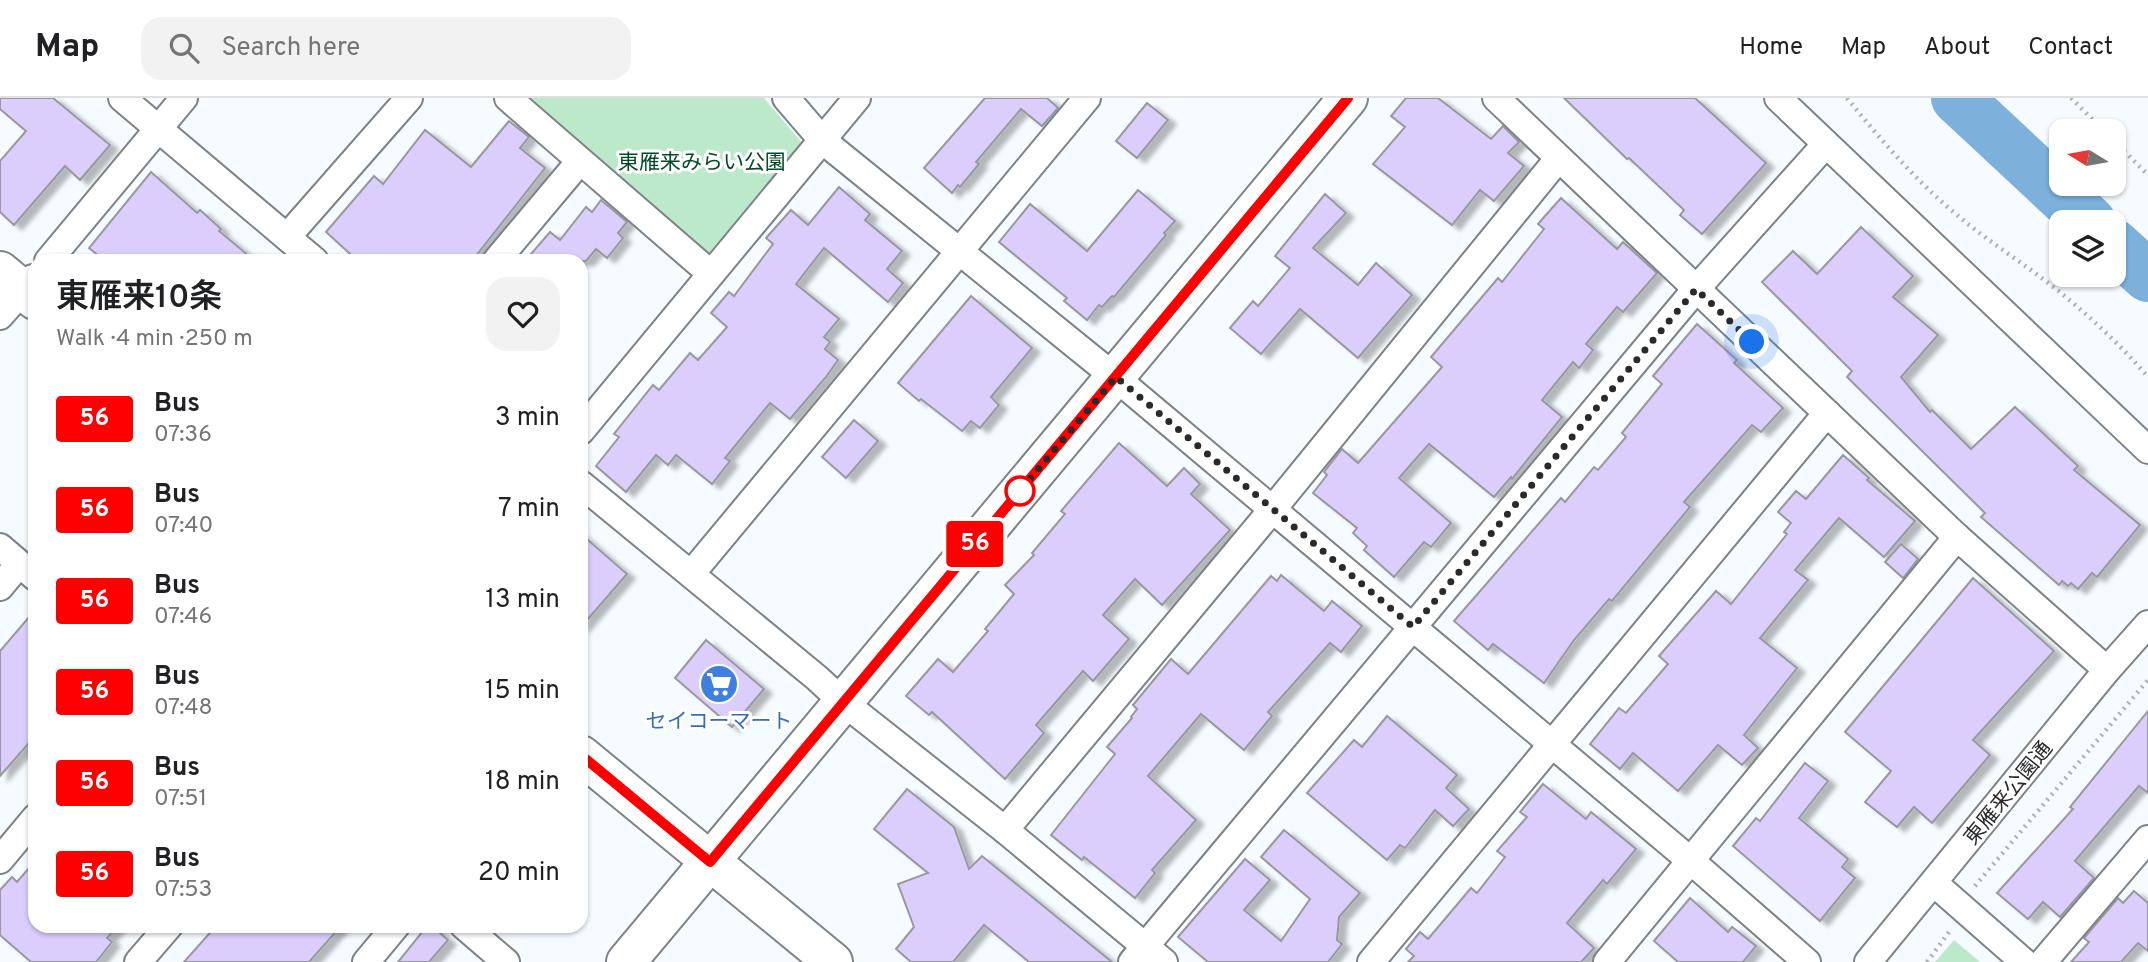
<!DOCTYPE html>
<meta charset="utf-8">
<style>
body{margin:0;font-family:Overpass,"Noto Sans JP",sans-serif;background:#f2f2f2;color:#202124;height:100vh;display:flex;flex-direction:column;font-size:26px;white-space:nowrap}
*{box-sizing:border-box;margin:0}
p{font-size:23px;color:#757577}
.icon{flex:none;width:38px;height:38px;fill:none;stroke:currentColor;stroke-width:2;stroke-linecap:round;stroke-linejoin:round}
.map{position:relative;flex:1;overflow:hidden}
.panel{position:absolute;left:28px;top:156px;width:560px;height:679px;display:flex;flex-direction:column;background:#fff;border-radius:21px;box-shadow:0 2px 5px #0004}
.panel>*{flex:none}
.badge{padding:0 14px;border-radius:5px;font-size:24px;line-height:46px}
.needle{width:46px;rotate:281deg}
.fabs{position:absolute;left:2049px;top:21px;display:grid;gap:14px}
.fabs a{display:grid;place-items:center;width:77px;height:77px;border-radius:14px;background:#fff;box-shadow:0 2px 5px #0004;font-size:35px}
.you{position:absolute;width:35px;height:35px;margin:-18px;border:5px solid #fff;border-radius:50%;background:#1a73e8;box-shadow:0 0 0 10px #1a73e833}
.map>.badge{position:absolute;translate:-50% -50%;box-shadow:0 0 0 4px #fff}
.round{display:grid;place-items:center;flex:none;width:74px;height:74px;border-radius:21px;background:#f2f2f2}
.summary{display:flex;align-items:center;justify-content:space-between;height:119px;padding:0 28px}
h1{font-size:33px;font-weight:600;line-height:52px}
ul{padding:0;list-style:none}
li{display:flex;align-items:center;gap:21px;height:91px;padding:0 28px}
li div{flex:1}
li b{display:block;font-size:26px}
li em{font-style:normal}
li .badge{min-width:77px;font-weight:700;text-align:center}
header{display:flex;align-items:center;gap:42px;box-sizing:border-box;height:98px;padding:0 35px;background:#fff;border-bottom:2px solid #e0e0e0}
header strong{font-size:33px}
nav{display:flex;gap:38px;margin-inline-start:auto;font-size:24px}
.search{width:490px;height:63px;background:#f2f2f2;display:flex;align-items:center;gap:18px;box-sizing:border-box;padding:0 24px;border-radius:21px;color:#757577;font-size:26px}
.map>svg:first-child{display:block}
.green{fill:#bce9c9}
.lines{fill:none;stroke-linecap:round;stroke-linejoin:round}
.river{stroke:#7db1dc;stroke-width:52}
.building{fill:#dbcefd;stroke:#99989e;stroke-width:2;filter:url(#shadow)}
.street-casing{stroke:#7c8286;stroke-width:30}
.secondary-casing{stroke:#7c8286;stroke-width:42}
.path{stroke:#acb0b3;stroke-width:4.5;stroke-dasharray:2 5;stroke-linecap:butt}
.street{stroke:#fff;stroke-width:26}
.secondary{stroke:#fff;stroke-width:38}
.line-casing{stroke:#fff;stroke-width:16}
.line{stroke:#f00;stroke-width:10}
.walk{stroke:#282a2c;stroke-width:7;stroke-dasharray:0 12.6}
.stop-dot{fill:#fff;stroke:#f00;stroke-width:3.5}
.labels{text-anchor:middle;stroke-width:6;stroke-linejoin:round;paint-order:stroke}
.park-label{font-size:21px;fill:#004a25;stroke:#fff}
.shop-label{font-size:21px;fill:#366cbe;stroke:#fff}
.street-label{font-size:21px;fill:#282a2c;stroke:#fff}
</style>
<header>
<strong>Map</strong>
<div class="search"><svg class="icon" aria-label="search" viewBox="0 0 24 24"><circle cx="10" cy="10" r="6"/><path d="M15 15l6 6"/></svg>Search here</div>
<nav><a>Home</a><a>Map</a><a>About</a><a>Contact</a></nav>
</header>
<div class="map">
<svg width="2148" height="864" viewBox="0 0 2148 864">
<defs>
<filter id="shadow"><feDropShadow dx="8" dy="4.5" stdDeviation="2" flood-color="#0004"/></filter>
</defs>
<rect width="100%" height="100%" fill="#f6fbff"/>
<g class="green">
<path d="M531,0H764L802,45L709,155Z"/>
<path d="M1954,842L1980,864H1935Z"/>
</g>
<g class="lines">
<g class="river">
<path d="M1957,0L2090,124"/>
<path d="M2114,147L2148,178"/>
</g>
</g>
<g class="building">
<path d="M0,0H53L110,47L80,82L65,68L14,127L0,114V63L26,33L0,11Z"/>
<path d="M985,0H1047L1058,10L1042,28L1021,11L976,64L979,66L960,89L958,87L952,95L924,70Z"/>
<path d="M1406,0H1438L1491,41L1503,28L1519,44L1508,55L1524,68L1494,103L1480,92L1452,127L1373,66L1405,29L1391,18Z"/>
<path d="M1564,0H1695L1766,65L1702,136L1680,117L1684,112L1629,60L1627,61Z"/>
<path d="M1147,5L1168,22L1137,60L1116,43Z"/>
<path d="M509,23L529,39L520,50L545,70L472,163H358L326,134L374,78L383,86L425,32L471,69Z"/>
<path d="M151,74L197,115L200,112L221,131L219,133L255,163H105L89,150Z"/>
<path d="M839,89L870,116L865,122L902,153L887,171L903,185L888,204L824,150L796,186L839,221L824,239L830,244L825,251L838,262L826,279L790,321L770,305L725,360L730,363L712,386L676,357L668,367L656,357L626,394L596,368L619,339L614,336L653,287L659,292L690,255L698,262L727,229L711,215L729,194L734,198L773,146L766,140L791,112L808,127Z"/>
<path d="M1138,92L1175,123L1164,135L1166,137L1114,199L1112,198L1102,209L1099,207L1087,222L1064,203L1067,200L999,144L1030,106L1087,153Z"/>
<path d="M1325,96L1346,115L1313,150L1358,187L1376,165L1412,197L1358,260L1300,211L1261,256L1230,230L1253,203L1258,208L1290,170L1275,158Z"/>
<path d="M1561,100L1617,151L1623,144L1657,175L1623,214L1617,209L1586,246L1593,252L1579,270L1573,264L1542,302L1562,319L1512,381L1511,379L1494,399L1429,346L1399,380L1451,425L1431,449L1424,444L1394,479L1364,452L1367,448L1353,435L1357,430L1313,395L1327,377L1324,374L1342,351L1358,365L1442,269L1431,259L1498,180L1502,184L1544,131L1538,126Z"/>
<path d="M601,102L627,124L618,135L623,140L607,160L596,151L586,163H525L550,134L560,142L586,109L592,114Z"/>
<path d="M1861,129L1913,178L1893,199L1938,237L1901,279L1930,314L1932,312L1971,351L2015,309L2078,368L2074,372L2140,427L2097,479L2092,475L2078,491L2071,485L2068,488L2062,483L2059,487L1981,419L1985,415L1847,279L1852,273L1762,184L1793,153L1817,176Z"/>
<path d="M971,198L1032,250L991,299L999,307L980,330L971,323L962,333L921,301L919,303L898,285Z"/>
<path d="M1697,226L1737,262L1734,265L1783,310L1761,334L1752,327L1684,404L1690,409L1612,503L1609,501L1574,542L1544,585L1493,546L1488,552L1454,523L1561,400L1565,404L1594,369L1598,372L1626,339L1622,335L1662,286L1653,278Z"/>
<path d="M854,322L878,343L846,380L822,359Z"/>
<path d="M1119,345L1167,388L1184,370L1200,386L1191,396L1230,432L1162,507L1135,481L1103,517L1129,541L1093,583L1083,573L1036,627L1044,635L1005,681L932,614L929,617L906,598L938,561L953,574L988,533L985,531L1014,496L1005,487L1034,457L1032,455L1065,416L1061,413Z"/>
<path d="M1843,357L1869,380L1867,382L1915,423L1884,459L1839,420L1795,472L1808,482L1760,540L1797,570L1744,637L1758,650L1742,667L1718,647L1678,693L1633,655L1620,671L1590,646L1619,610L1626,615L1668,566L1659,558L1716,493L1731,506L1787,436L1784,434L1791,425L1778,414L1796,393L1806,401Z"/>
<path d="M581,436L627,476L581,529Z"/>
<path d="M1901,446L1918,461L1903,480L1885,464Z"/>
<path d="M1281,477L1324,513L1332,503L1362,528L1341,554L1330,545L1268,614L1272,618L1244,652L1201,616L1148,678L1196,722L1152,772L1155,775L1135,800L1084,759L1082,762L1051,737L1115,656L1107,649L1132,620L1131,619L1137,611L1133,607L1171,561L1188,576L1271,478L1277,483Z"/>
<path d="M1973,480L2054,553L1973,642L1990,657L1932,725L1914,709L1897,729L1865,704L1891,673L1845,634Z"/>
<path d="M35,512V638L0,678V553Z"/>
<path d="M706,542L764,591L732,629L675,580Z"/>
<path d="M2148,613V695L2139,688L2075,763L2094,780L2060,819L2043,804L2028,821L1997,795L2073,711L2070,709Z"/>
<path d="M1387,618L1457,677L1446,690L1469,711L1453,728L1435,712L1405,750L1400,747L1387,762L1307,695L1354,642L1362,649Z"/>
<path d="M1805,665L1828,683L1799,720L1848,761L1842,769L1855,780L1820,823L1733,748L1756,720L1760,723Z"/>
<path d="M1543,686L1586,721L1591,714L1636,751L1607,786L1603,782L1567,825L1594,850L1581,864H1408L1414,858L1406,851L1420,834L1428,841L1471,790L1477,795L1505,759L1497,753L1527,719L1520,714Z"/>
<path d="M907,691L954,729L969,771L982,758L1112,864H1029L984,827L953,864H911L896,851L914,829L898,786L928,775L874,731Z"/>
<path d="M1284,732L1360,795L1339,819L1337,842L1342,846L1328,864H1208L1178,839L1245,761L1270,782L1244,812L1281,843L1310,801L1261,759Z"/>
<path d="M35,763V828H118L107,840L112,844L96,864H31L0,837V792L12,779L17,784Z"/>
<path d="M2134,793L2148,805V853L2138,845L2121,864H2071L2089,844L2084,840L2118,800L2123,805Z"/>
<path d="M1690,800L1728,834L1732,829L1756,848L1743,864H1678L1654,843Z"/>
<path d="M216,828H341L309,864H184Z"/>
<path d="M427,828H432L448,842L429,864H398Z"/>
</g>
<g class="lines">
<defs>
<g id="street">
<path d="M122,0L315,163"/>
<path d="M508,0L710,175"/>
<path d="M786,0L822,42L1116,280L1691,763L1807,864"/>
<path d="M1496,0L1957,439L2107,572"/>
<path d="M1778,0L2148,352"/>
<path d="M287,139L409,0"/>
<path d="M48,163L184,0"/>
<path d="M496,163L580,63"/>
<path d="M0,218L33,180"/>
<path d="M581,333L857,0"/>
<path d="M581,386L817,580L843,604L1005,732L1164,864"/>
<path d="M0,449L35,479"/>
<path d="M691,476L1087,0"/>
<path d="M0,489L19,466"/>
<path d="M1005,732L1272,412L1558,61"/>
<path d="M0,762L35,720"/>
<path d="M1934,785L2024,864"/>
<path d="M464,828L506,864"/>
<path d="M138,864L169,828"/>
<path d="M366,864L396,828"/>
<path d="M1132,864L1696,191L1826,46"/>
<path d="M1371,864L1827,315"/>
<path d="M1607,864L1957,439"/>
<path d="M1868,864L2107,572L2148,526"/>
<path d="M2043,864L2148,741"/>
</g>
<g id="secondary">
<path d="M0,173L35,202"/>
<path d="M581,657L833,864"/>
<path d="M626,864L1348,0"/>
</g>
</defs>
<use href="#street" class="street-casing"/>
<use href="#secondary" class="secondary-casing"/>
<g class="path">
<path d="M1847,0C1881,42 1915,82 1957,117C1985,141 2017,161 2047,184C2083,212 2118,244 2148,279"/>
<path d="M2071,0L2104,33"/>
<path d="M2114,43L2148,77"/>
<path d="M1975,788L2148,582"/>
<path d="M1927,864L1949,834"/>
</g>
<use href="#street" class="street"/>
<use href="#secondary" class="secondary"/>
</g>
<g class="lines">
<defs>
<path id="line" d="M581,657L710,764L1348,0"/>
</defs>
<use href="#line" class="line-casing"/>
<use href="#line" class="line"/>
<path class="walk" d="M1020,393L1013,401L1116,279L1413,529L1696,191L1752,244"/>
</g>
<defs>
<symbol id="supermarket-disc" viewBox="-11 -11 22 22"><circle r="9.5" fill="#3f7fe0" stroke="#fff"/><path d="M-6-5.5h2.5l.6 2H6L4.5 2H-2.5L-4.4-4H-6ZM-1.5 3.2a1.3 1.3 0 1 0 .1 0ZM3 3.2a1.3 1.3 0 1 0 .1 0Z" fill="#fff"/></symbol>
</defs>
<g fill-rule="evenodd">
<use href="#supermarket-disc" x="697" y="564" width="44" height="44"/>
</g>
<circle class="stop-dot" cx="1020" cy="393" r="14"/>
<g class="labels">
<g class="park-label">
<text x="702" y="71">東雁来みらい公園</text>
</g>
<g class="shop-label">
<text x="719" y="630">セイコーマート</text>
</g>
<g class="street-label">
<text transform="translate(2008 695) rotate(-51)" y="7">東雁来公園通</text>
</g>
</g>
</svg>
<div class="fabs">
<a><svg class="needle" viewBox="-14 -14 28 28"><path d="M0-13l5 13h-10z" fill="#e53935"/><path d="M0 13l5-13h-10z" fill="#757577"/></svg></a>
<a><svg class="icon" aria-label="layers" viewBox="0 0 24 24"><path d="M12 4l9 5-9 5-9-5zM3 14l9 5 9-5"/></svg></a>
</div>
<div class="you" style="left:1752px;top:244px"></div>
<b class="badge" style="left:975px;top:446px;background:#f00;color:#fff">56</b>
<section class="panel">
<div class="summary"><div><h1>東雁来10条</h1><p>Walk · 4 min · 250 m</p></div><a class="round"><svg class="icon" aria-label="heart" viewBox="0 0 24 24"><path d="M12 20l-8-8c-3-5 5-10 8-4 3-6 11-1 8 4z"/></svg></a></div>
<ul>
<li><span class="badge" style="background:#f00;color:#fff">56</span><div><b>Bus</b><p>07:36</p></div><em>3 min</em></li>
<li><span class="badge" style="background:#f00;color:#fff">56</span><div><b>Bus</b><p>07:40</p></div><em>7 min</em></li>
<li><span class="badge" style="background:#f00;color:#fff">56</span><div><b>Bus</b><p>07:46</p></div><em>13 min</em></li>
<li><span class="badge" style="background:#f00;color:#fff">56</span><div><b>Bus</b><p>07:48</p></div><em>15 min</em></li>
<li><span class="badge" style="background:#f00;color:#fff">56</span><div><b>Bus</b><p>07:51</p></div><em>18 min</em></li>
<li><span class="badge" style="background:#f00;color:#fff">56</span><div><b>Bus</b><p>07:53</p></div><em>20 min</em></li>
</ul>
</section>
</div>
